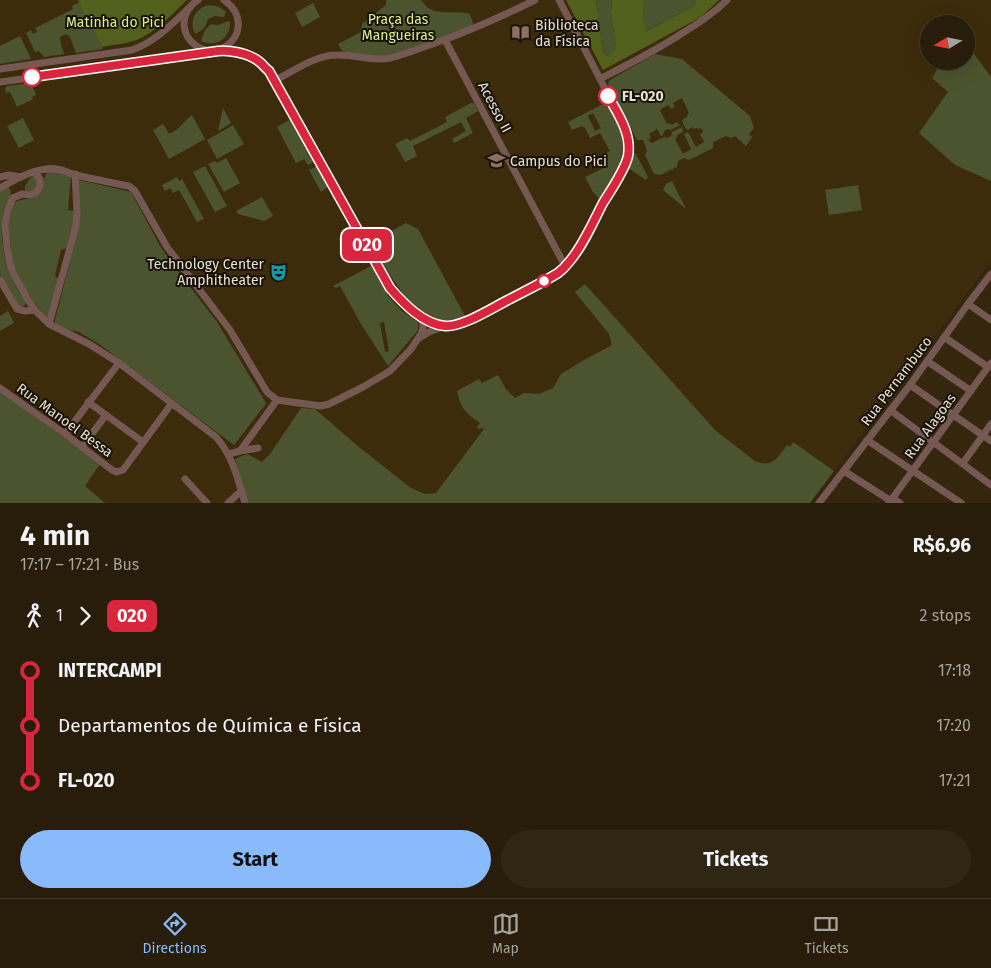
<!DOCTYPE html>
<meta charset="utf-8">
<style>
body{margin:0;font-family:"Fira Sans",sans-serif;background:#2f2613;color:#f1f3f6;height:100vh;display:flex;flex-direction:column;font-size:19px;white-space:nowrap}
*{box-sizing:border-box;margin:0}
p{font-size:16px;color:#a4a29c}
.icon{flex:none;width:28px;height:28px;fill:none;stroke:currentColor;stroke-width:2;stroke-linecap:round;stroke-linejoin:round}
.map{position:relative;height:503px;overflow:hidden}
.drawer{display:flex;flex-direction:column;background:#271d0a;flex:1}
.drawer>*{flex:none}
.badge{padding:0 10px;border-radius:8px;font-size:18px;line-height:32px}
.needle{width:32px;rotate:260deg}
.tools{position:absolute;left:920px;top:15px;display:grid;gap:10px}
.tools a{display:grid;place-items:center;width:55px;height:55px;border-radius:50%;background:#271d0a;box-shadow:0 5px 20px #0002,0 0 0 1px #433b2b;font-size:25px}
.map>.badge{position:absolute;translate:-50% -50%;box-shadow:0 0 0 2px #fff}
.legs{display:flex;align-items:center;gap:8px;height:55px;padding:0 20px;font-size:16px}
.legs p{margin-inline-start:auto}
.head{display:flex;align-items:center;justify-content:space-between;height:85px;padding:0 20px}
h1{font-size:28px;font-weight:700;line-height:38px}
.button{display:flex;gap:10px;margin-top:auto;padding:10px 20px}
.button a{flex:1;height:58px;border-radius:30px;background:#89bafc;color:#111;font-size:20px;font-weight:700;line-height:58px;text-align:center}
.button a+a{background:#2f2613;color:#f1f3f6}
ul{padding:0 20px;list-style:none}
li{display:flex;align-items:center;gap:18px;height:55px;font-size:19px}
li i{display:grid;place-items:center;width:8px;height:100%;margin:0 6px;background:currentColor}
li i::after{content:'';width:12px;height:12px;margin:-6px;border:4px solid;border-radius:50%;background:#271d0a}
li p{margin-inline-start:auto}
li:first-child i{background:linear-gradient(#0000 50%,currentColor 0)}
li:last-child i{background:linear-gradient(currentColor 50%,#0000 0)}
.dock{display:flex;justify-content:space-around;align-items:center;height:70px;border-top:1px solid #433b2b;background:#271d0a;font-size:14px;color:#a4a29c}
.dock a{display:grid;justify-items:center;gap:2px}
.dock .selected{color:#89bafc}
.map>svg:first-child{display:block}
.built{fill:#3d2c0b;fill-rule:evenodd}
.green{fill:#4b532f;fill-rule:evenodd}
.forest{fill:#535f1c}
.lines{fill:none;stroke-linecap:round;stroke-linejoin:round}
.minor{stroke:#765853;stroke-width:7}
.line-1-casing{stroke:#fff;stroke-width:11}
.line-1{stroke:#d7263d;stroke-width:8}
.stop-1-dot{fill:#fff;stroke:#d7263d;stroke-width:2.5}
.labels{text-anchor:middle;stroke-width:4;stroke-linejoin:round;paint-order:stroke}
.park-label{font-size:14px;fill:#daf091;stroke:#171107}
.poi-label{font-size:14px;fill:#e7dfd0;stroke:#171107;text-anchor:start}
.stop-label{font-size:14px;font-weight:bold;fill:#e7dfd0;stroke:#171107;text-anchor:start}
.street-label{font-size:14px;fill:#e7dfd0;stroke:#171107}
</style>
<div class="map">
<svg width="991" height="503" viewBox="0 0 991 503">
<rect width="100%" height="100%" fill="#34270e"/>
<path class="built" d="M0,0H991V261L810,503H0ZM929,24H966V61H929Z"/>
<g class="green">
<path d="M386,0H421C424,3 426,7 430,9C439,15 458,10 470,14L473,23L471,27C443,37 406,56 377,56C365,56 354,54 342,51L338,44L361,32L362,24L386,5Z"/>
<path d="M596,0H612L611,13L616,45L614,50L607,56L603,52Z"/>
<path d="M645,0H696V5L645,31L643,14Z"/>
<path d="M80,2L103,49L76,53L70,37L66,34L60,37L61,44L64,54L44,57L39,51L35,52L26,33L31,30L33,34L37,32L35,28L73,9L72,6Z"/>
<path d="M313,3L320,17L302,27L295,13Z"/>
<path d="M209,5C216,6 221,7 226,12L224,17L215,16L208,19C206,27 202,31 195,34C189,21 195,8 209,5Z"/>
<path d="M230,21C231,38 217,48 201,41L205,30L211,24C219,27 223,22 230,21Z"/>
<path d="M20,36L31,59L0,64V46Z"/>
<path d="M966,43L991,77V181L955,165L919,133L948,92L932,78L942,61H966Z"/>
<path d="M655,54L682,59L750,116L754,128L749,134L752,137L746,146L735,136L731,138L726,136L713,142V148L689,160L684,158L678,161L677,167L660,175L654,174L645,155L647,150L643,140H637L608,84L610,80ZM682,98L689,113L687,114L688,116L682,120L685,128H686L687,130L693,127L694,129L697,128L698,129L701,128L703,132L700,134L704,142L696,147L688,132L684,134L691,149L683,154L675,139L677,137V135L683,132L682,127L672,132L671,136L667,138L664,137L652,143L648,140L651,138L649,134L657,129L661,136L663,135L664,131L668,129L671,130L680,125L677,122L671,125L670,123L667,124L660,110L668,105L671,109L675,107L673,103Z"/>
<path d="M30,83L32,85L36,95L32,97L33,99L17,107L10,92L6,93L5,88L7,86Z"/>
<path d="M607,102L620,127L624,150L623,159L600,200L593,192L585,177L608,166L603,155L610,151L600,133L590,138L585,128L582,126L572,130L568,122ZM593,113L601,128L595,131L588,116Z"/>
<path d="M471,103H474L478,111L466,118L473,133L454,143L452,139L466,131L461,122L413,146L417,156L405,162L395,144L407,138L410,141L447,122L445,117Z"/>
<path d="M223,108L231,123L218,131Z"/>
<path d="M192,115L205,139L169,159L153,130L163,124L169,134C180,129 183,122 192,115Z"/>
<path d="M23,118L34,140L19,148L7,126Z"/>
<path d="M291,119L314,162L308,165L304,159L296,163L277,127Z"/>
<path d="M233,125L244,144L217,159L207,140Z"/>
<path d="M634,153L636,154L648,177L646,180L628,168L631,154Z"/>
<path d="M226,158L240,183L224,192L208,164L215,161L217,163Z"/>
<path d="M205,166L227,206L215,212L193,172Z"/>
<path d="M317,166L328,187L321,192L309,170Z"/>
<path d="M48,171L60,172L71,176L68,210L75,211L73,229L68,248L61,250L55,276L59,280L50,316L47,317C31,300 15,278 11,254C10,248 10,241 9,235C8,225 7,214 13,205C20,196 30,202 37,195C44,190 42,178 48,171Z"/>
<path d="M31,177H34L37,179V184L34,190L27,192L25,191V186Z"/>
<path d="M177,177L179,181L182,179L204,219L197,222L179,190L173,193L170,188L165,191L162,185Z"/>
<path d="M79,180L131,192L160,246L171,262L217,322L266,403L265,405L234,445L99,344L79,332L61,328L55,323V320L80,222L77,181Z"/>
<path d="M672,181L686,209L663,190L666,184Z"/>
<path d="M858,185L862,210L829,215L825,190Z"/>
<path d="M8,186C14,194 9,199 5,207C3,212 3,217 2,222C1,241 4,262 12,279C16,287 21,295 26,303L24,306L19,307L0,274V191Z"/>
<path d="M262,197L273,216L264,221L238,214L236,211Z"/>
<path d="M406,223L418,229L465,316L457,319L442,321L430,316L416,307L406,298L390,275L371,242Z"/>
<path d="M352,228L369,258L362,263L346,232Z"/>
<path d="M371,266L389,297L402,311L418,322V330L388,366L361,324L340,286L336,288L333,286ZM384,322L389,351L385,352L380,323Z"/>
<path d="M585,284L715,430L755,461C772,469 778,457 787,445L790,447L793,442L834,471L810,503H248L235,459L247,454L262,462L270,454L301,408L315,409L359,447L411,488L425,494L436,493L484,429L483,428L479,429L477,427L480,423C465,412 461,409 457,391L479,379L482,383L498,375L506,389L515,398L524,393L539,394L553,388L561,374L584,360L612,345L609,334L575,292Z"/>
<path d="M8,311L14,323L0,331V316Z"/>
<path d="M0,391L100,464L85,486L105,503H0Z"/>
</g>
<g class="forest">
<path d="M78,0H187C175,12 156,31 141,38C129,44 115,44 102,47Z"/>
<path d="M566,0H596L603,52L607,56L614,50L616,45L611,13L612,0H645L643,14L646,31L696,5V0H719L701,17L603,70Z"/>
</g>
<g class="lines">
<g class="minor">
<path d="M198,0C175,15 182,45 208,51"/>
<path d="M445,40L565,266"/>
<path d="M221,49C243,38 244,14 224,0"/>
<path d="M218,51C230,50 247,53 257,60C262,63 265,68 269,71L391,288L403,303L422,317L433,323L448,326L475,318L544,281L560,272L565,266L570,262L578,248L623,168C629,153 628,145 626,129L559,0"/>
<path d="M0,69L132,50C155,42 172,24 189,8"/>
<path d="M600,79C627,65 655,51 681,34C697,24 713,14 727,0"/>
<path d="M274,81C294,71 315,55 337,55C355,54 372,62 390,58C404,55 417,49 430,45C466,32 501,17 535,0"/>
<path d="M0,82L188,56L209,52"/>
<path d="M33,173L36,174L40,179V185L38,190L35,193L30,195L22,194L13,198L8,209L5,224L7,248L10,264L14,275L28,300L35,310L49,324L89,344L119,363L216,437C233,456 238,480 245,503"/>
<path d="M0,177L9,175L20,177"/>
<path d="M0,188C14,180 30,171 46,169C57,167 66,172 76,175C94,179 112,183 129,186L135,191L167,247L230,330L267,392L277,400L321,406L329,404L363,387L390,371L411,349L421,334L423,328L422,317"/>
<path d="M0,280L17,309L25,311L35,310"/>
<path d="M968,304L991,320"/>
<path d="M49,324L76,226L77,212L75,174"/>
<path d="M944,337L988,367"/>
<path d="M419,338L429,332L445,326"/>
<path d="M927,361L971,391"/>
<path d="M910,385L991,441"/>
<path d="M0,388L65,434L112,470L117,472L123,470L172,403"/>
<path d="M88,402L143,442"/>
<path d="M890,410L991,485"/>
<path d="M65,434L119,363"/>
<path d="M867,440L961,503"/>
<path d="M82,447L106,415"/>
<path d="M240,451L258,448"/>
<path d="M229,454L240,451L277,400"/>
<path d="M963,463L991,424"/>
<path d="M844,471L891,501"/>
<path d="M185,479L207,503"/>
<path d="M892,498L900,503"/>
<path d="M228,503L241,491"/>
<path d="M819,503L910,385L968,304L991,274"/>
<path d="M889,503L991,363"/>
</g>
</g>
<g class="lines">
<defs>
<path id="line-1" d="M32,77L218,51C230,50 247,53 257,60C262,63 265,68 269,71L390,288C404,304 423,324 445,326C463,327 492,308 508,300C525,291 542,283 558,273C562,270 566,266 569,262C583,246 593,222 603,203C611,190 625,170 628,156C632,134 618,114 608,96"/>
</defs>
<use href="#line-1" class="line-1-casing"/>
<use href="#line-1" class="line-1"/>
</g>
<defs>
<symbol id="library-bare" viewBox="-9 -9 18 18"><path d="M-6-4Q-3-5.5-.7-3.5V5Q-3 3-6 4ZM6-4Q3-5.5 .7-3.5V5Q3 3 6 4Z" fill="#8d6e63" stroke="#171107" stroke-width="2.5" paint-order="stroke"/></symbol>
<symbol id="university-bare" viewBox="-9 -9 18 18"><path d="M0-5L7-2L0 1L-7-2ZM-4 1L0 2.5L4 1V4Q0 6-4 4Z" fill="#8d6e63" stroke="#171107" stroke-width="2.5" paint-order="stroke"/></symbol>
<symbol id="theatre-bare" viewBox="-9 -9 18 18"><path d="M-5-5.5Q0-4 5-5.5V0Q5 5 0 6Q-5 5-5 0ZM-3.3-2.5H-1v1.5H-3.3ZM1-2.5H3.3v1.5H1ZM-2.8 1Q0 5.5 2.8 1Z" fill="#0f9aa8" stroke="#171107" stroke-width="2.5" paint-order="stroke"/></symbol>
</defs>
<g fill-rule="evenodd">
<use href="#library-bare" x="508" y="20" width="25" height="25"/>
<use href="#university-bare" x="484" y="148" width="25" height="25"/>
<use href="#theatre-bare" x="266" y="260" width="25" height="25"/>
</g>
<g class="stop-1-dot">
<circle cx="32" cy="77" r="9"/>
<circle cx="608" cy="96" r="9"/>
<circle cx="544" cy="281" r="6"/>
</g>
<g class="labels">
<g class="park-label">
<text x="398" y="24">Praça das<tspan x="398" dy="16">Mangueiras</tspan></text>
<text x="115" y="27">Matinha do Pici</text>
</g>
<g class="poi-label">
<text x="535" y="30">Biblioteca<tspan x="535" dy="16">da Física</tspan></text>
<text x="510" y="166">Campus do Pici</text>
<text x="264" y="269" text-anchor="end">Technology Center<tspan x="264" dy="16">Amphitheater</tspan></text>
</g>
<g class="stop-label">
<text x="622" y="101">FL-020</text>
</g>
<g class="street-label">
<text transform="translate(495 107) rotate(62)" y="5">Acesso II</text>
<text transform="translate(896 381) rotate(-53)" y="5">Rua Pernambuco</text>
<text transform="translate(65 420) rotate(36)" y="5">Rua Manoel Bessa</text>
<text transform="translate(930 426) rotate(-54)" y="5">Rua Alagoas</text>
</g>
</g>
</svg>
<div class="tools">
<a><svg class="needle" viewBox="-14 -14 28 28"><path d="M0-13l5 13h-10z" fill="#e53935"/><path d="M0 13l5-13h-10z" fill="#a4a29c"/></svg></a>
</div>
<b class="badge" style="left:367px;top:245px;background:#d7263d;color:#fff">020</b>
</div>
<section class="drawer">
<div class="head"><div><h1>4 min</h1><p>17:17 – 17:21 · Bus</p></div><b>R$6.96</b></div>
<div class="legs"><svg class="icon" aria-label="walk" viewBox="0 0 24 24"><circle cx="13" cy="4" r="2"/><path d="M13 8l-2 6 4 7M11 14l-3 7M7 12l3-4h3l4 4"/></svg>1<svg class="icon" aria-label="forward" viewBox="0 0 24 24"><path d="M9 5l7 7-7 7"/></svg><b class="badge" style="background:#d7263d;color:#fff">020</b><p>2 stops</p></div>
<ul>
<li><i style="color:#d7263d"></i><b>INTERCAMPI</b><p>17:18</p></li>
<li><i style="color:#d7263d"></i><span>Departamentos de Química e Física</span><p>17:20</p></li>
<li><i style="color:#d7263d"></i><b>FL-020</b><p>17:21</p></li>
</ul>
<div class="button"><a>Start</a><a>Tickets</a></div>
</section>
<nav class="dock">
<a class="selected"><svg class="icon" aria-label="directions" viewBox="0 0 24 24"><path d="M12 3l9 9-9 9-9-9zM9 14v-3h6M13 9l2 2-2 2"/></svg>Directions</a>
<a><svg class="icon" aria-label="map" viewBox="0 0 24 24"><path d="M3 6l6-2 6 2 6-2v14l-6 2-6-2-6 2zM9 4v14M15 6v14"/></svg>Map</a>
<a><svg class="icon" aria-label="tickets" viewBox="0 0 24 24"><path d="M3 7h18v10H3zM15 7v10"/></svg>Tickets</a>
</nav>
